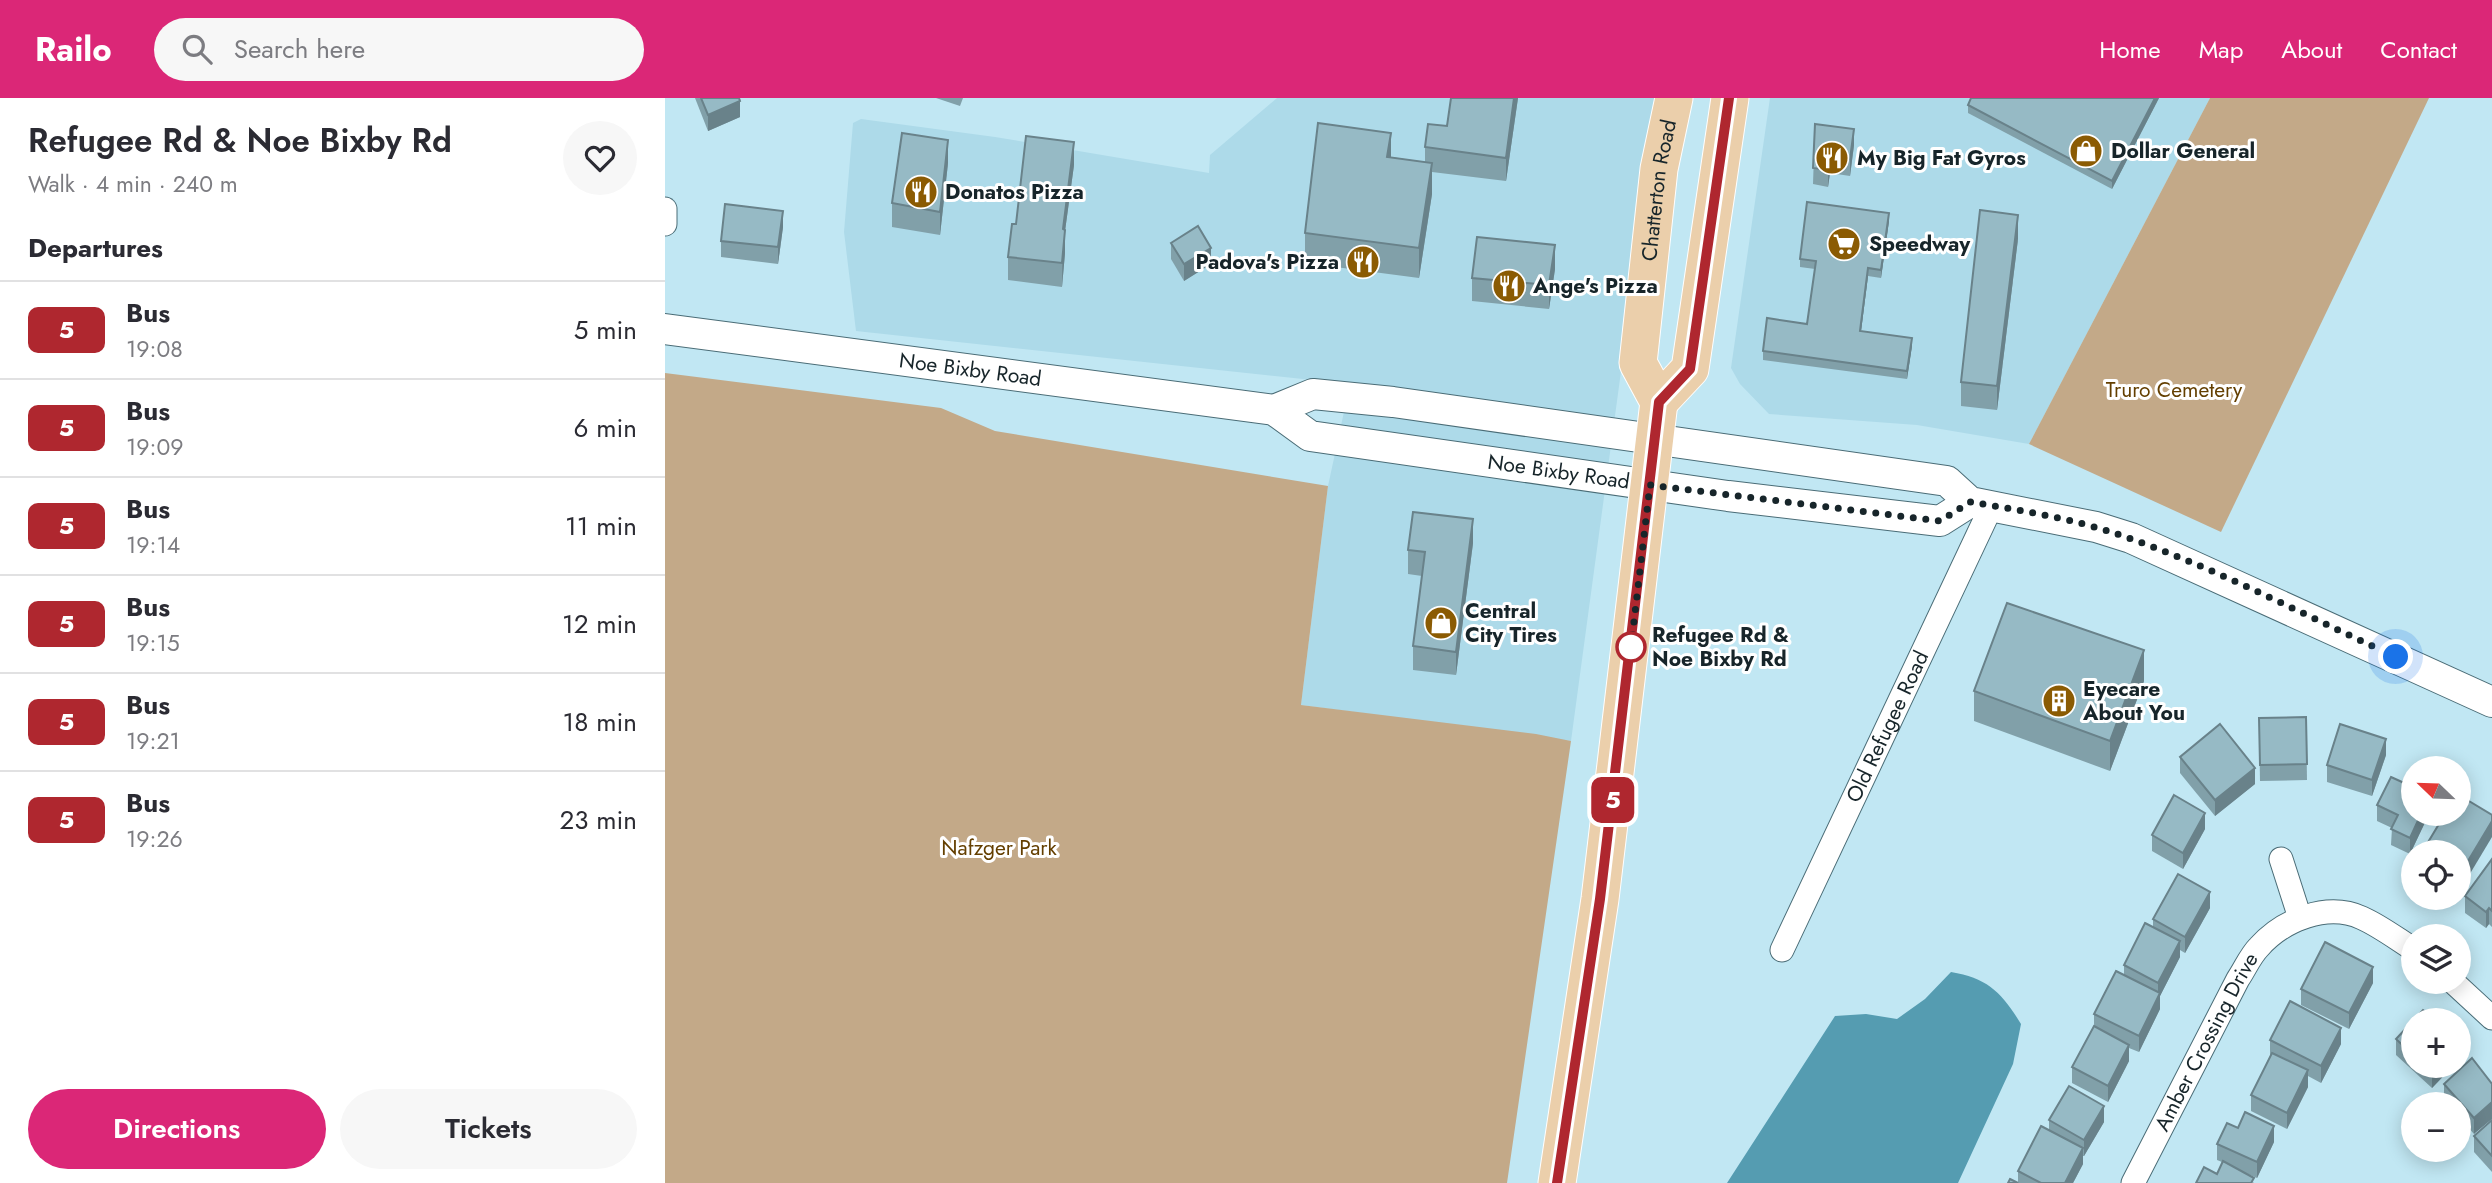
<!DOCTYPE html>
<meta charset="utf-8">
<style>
body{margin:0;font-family:Jost,sans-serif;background:#f7f7f7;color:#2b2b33;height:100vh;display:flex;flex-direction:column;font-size:26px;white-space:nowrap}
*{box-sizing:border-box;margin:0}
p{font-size:23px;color:#7c7c81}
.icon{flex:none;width:38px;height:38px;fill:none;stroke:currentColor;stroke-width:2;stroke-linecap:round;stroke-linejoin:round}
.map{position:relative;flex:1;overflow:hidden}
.details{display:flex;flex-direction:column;background:#fff;width:665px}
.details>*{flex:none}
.badge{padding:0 14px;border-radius:10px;font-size:24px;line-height:46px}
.needle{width:46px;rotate:293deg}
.buttons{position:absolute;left:1736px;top:658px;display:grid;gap:14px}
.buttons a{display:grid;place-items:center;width:70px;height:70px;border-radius:50%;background:#fff;box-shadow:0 4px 18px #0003;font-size:35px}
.you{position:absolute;width:35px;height:35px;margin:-18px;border:5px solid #fff;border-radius:50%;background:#1a73e8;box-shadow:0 0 0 10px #1a73e833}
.map>.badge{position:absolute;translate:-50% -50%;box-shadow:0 0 0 4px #fff}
h2{padding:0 28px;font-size:26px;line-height:63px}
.round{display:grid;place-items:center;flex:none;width:74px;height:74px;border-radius:37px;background:#f7f7f7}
.head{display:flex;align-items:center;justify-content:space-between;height:119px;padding:0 28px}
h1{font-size:33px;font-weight:600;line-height:52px}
.button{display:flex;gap:14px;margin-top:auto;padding:14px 28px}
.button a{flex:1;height:80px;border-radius:42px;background:#db2777;color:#fff;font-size:28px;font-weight:600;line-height:80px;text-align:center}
.button a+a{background:#f7f7f7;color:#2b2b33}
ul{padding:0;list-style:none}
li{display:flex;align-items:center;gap:21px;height:98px;padding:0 28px;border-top:2px solid #e1e1e2}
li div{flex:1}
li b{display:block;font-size:26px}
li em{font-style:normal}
li .badge{min-width:77px;font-weight:700;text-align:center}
header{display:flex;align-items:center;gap:42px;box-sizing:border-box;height:98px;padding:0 35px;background:#db2777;color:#fff}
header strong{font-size:33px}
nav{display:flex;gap:38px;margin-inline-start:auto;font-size:24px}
.search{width:490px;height:63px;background:#f7f7f7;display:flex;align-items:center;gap:18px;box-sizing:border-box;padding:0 24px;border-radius:38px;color:#7c7c81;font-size:26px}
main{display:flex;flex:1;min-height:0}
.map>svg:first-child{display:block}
.built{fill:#addae9}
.green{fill:#c3a988}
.water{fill:#559cb1}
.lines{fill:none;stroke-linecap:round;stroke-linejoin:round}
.minor-casing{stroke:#4a6c76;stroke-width:25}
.tertiary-casing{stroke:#4a6c76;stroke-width:32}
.primary-casing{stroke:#fff;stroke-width:39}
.minor{stroke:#fff;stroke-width:23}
.tertiary{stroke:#fff;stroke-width:30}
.primary{stroke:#ebcfab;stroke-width:37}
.wall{fill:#81a0a9}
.shaded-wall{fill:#69828a}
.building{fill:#96bac5;stroke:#69828a;stroke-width:2}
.line-casing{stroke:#fff;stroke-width:16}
.line{stroke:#af272f;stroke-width:10}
.walk{stroke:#17252a;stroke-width:7;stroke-dasharray:0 12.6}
.stop-dot{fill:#fff;stroke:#af272f;stroke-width:3.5}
.labels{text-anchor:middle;stroke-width:6;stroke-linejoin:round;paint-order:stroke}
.poi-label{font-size:21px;font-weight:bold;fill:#17252a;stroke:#fff;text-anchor:start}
.street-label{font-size:21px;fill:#17252a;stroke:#fff}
.park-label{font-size:21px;fill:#643f00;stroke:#fff}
.stop-label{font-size:21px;font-weight:bold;fill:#17252a;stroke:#fff;text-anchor:start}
</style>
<header>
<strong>Railo</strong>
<div class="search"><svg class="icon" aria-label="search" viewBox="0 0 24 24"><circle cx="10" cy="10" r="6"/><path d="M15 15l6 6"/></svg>Search here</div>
<nav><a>Home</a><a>Map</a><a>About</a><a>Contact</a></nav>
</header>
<main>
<section class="details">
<div class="head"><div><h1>Refugee Rd &amp; Noe Bixby Rd</h1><p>Walk · 4 min · 240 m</p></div><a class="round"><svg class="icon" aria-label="heart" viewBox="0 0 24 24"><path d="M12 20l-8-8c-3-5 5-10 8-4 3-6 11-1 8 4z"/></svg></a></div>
<h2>Departures</h2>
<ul>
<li><span class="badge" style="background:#af272f;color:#fff">5</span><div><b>Bus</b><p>19:08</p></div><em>5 min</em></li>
<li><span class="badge" style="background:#af272f;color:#fff">5</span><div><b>Bus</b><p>19:09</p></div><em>6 min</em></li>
<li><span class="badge" style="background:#af272f;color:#fff">5</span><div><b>Bus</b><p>19:14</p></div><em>11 min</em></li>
<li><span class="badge" style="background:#af272f;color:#fff">5</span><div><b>Bus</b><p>19:15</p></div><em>12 min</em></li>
<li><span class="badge" style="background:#af272f;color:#fff">5</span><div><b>Bus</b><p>19:21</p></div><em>18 min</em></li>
<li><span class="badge" style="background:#af272f;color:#fff">5</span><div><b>Bus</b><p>19:26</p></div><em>23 min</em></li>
</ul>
<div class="button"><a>Directions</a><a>Tickets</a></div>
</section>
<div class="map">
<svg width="1827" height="1085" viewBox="0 0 1827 1085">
<rect width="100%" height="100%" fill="#c1e7f3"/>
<g class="built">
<path d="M612,0H993L906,643L636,607L663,388L685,286L191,233L179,134L188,25L196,21L330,39L544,75L545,57Z"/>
<path d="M1105,0H1545L1364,346L1252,327L1104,316L1075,286L1066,270Z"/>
</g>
<g class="green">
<path d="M1545,0H1764L1556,434L1364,346Z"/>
<path d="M0,275L276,310L330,333L663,388L636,607L871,636L906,643L842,1085H0Z"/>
</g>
<path class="water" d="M1286,874C1323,880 1337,895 1356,926L1348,966L1293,1085H1062L1170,918L1201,916L1232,921L1260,901Z"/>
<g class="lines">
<defs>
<g id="minor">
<path d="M0,111V126"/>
<path d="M1616,761L1635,820"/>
<path id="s1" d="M1117,852L1327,407"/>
<path d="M1788,884L1827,920"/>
<path id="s2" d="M1468,1085L1573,881C1580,871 1585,858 1594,849C1618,822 1662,804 1697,820C1715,828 1732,841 1748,851"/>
</g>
<g id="tertiary">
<path id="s3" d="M0,231L609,312L645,338L1063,398L1275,423L1305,404"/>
<path d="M609,312L648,296L728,304L1282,383L1305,404L1431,429L1466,440L1827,604"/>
</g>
<g id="primary">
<path d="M994,304L1025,271L1065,0"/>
<path id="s4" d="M892,1085L935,801L994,304L973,265L994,71L1009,0"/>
</g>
</defs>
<use href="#minor" class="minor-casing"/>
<use href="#tertiary" class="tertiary-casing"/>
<use href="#primary" class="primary-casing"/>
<use href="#minor" class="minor"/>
<use href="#tertiary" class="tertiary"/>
<use href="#primary" class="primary"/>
</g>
<g class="wall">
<path d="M30,0H74L75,19L43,33Z"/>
<path d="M271,0H298L295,8Z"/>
<path d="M786,0H853L841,83L767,74V96L754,180L640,165V135L726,59L760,64V49L782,28Z"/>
<path d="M1306,0H1494L1447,91L1303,15V7Z"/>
<path d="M1150,26L1189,47L1185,78L1165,75L1163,89L1148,86Z"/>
<path d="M283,65L275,137L227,129V105Z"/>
<path d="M409,67L400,133V155L397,189L343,182V159L351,126Z"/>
<path d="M1224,123L1216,180L1203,178L1196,233L1247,248L1242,281L1098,262V253L1142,226L1150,171L1135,169V161Z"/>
<path d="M118,129L113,166L56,159V143Z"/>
<path d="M1353,141L1332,312L1296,308V284Z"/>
<path d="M506,145L546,166L519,183L506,161Z"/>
<path d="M890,171L884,211L807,203V180Z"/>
<path d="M808,445L791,577L748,572V548L757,478L743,476V452Z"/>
<path d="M1479,583L1445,673L1309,623V593Z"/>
<path d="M1641,619L1642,682L1595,683L1594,620Z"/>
<path d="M1721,657L1707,698L1662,684V667Z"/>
<path d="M1515,659L1590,686L1550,718L1515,675Z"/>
<path d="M1712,707L1748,716H1764L1745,756L1726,747L1727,730L1712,723Z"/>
<path d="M1827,717L1800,784L1794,781V754H1762V746Z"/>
<path d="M1540,731L1518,771L1487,753V737Z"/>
<path d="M1827,761V829L1824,826L1821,830L1800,815V798Z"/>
<path d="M1545,810L1520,855L1515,852V859L1495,898V911L1474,954L1464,950V963L1443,1004L1407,985V969L1429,928V916L1459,877V867L1488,829V821Z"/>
<path d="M1708,885L1684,931L1636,907V891Z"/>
<path d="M1748,922V968H1788L1767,990L1731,957V941Z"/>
<path d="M1605,942L1676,946L1656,985L1643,978V989L1622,1031L1586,1013V997L1605,958Z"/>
<path d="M1779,986H1827L1809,1036L1794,1019V1006H1783L1779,1002Z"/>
<path d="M1384,1022L1439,1024L1419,1058H1418V1066L1408,1085H1343H1353V1073L1384,1032Z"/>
<path d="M1827,1022V1074L1809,1054V1038Z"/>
<path d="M1573,1030L1609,1044L1592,1080L1578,1074L1589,1085L1552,1076L1557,1064L1552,1062V1046Z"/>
</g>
<g class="shaded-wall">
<path d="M849,0H853L841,83V60Z"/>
<path d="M1490,0H1494L1447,91V83Z"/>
<path d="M75,3V19L43,33V17Z"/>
<path d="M1189,31V47L1185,78V61Z"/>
<path d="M726,35V66L722,59Z"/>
<path d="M283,42V65L275,137V114Z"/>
<path d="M409,44V67L400,133V155L397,189L398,131Z"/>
<path d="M1165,59V75L1163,89V72Z"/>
<path d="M767,65V96L754,180V150Z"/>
<path d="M118,113V129L113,166V149Z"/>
<path d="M1224,115V123L1216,180V172Z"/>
<path d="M1353,117V141L1332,312V288Z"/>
<path d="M890,147V171L884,211V187Z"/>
<path d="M546,150V166L519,183V166Z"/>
<path d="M1203,170V178L1195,241V233Z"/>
<path d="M1247,240V248L1242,281V273Z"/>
<path d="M808,421V445L791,577V554Z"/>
<path d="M1479,552V583L1445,673V643Z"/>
<path d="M1721,641V657L1707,698V682Z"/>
<path d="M1590,670V686L1550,718V702Z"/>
<path d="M1540,715V731L1518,771V755Z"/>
<path d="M1756,716H1764L1745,756V740Z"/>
<path d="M1827,723V739L1800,784V768Z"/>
<path d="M1545,794V810L1520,855V839Z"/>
<path d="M1824,810V826L1821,830V814Z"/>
<path d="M1515,843V859L1495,898V911L1474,954V938L1493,898V885Z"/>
<path d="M1708,869V885L1684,931V915Z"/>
<path d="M1676,930V946L1656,985V968Z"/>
<path d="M1464,947V963L1443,1004V988Z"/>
<path d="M1773,968H1788L1767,990V974Z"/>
<path d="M1643,972V989L1622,1031V1015Z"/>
<path d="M1827,1004V1021L1809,1036V1020Z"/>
<path d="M1439,1008V1024L1419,1058V1042Z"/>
<path d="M1609,1028V1044L1592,1080V1064Z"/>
<path d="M1418,1050V1066L1408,1085H1400Z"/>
</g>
<g class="building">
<path d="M36,0H74L75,3L43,17Z"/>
<path d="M786,0H849L841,60L760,49L763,26L782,28Z"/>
<path d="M1306,0H1490L1447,83L1303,7Z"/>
<path d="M653,25L726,35L722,59L767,65L754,150L640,135Z"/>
<path d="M1150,26L1189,31L1185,61L1165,59L1163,72L1148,70Z"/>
<path d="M237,35L283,42L275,114L227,105Z"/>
<path d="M361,38L409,44L398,131L400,132L397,165L343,159L347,126H351Z"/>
<path d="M1142,104L1224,115L1216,172L1203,170L1195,233L1247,240L1242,273L1098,253L1102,220L1142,226L1151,163L1135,161Z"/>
<path d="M60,106L118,113L113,149L56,143Z"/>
<path d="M1315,112L1353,117L1332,288L1296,284Z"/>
<path d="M533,128L546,150L519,166L506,145Z"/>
<path d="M812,139L890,147L884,187L807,180Z"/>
<path d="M748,414L808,421L791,554L748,548L760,454L743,452Z"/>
<path d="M1342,505L1479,552L1445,643L1309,593Z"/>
<path d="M1641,619L1642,666L1595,667L1594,620Z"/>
<path d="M1555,626L1590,670L1550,702L1515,659Z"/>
<path d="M1675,626L1721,641L1707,682L1662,667Z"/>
<path d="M1726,679L1748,689V716H1756L1745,740L1726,731L1733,717L1712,707Z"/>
<path d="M1509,697L1540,715L1518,755L1487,737Z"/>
<path d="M1794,697L1827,717V723L1800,768L1794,765V754H1776L1762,746L1780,716H1794Z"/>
<path d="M1827,761V813L1824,810L1821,814L1800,798Z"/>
<path d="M1513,776L1545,794L1520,839L1488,821Z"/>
<path d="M1480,825L1515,843L1493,885L1459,867Z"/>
<path d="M1660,844L1708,869L1684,915L1636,891Z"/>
<path d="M1451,873L1495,895L1474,938L1429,916Z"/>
<path d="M1625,903L1676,930L1656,968L1605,942Z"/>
<path d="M1758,912L1770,922H1748V957L1731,941Z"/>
<path d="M1429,928L1464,947L1443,988L1407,969Z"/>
<path d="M1607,955L1643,972L1622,1015L1586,997Z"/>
<path d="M1807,960L1827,986V1004L1809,1020L1779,986Z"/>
<path d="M1760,968H1773L1767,974Z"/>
<path d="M1404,988L1439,1008L1419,1042L1384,1022Z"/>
<path d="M1580,1014L1609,1028L1592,1064L1552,1046L1562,1025L1573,1030Z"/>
<path d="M1827,1022V1058L1809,1038Z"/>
<path d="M1376,1028L1418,1050L1400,1085H1376L1353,1073Z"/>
<path d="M1558,1063L1589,1080L1586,1085H1531L1539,1069L1552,1076Z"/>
<path d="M1345,1081L1353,1085H1343Z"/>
</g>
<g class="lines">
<defs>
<path id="line" d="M892,1085L935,801L994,304L1025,271L1064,0"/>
</defs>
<use href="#line" class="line-casing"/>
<use href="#line" class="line"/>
<path class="walk" d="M966,549L985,387L1275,423L1305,404C1354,412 1405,420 1452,436C1547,468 1639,517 1731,559"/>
</g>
<defs>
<symbol id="shop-disc" viewBox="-11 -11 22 22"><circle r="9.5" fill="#8b5b03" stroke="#fff"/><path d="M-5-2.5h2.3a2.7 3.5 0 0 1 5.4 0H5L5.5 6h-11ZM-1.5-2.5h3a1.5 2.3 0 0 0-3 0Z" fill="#fff"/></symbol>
<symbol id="restaurant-disc" viewBox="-11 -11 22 22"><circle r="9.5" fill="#8b5b03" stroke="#fff"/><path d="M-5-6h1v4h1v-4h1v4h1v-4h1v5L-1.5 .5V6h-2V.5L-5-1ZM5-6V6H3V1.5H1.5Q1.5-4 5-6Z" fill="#fff"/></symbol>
<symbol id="supermarket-disc" viewBox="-11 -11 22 22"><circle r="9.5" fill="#8b5b03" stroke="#fff"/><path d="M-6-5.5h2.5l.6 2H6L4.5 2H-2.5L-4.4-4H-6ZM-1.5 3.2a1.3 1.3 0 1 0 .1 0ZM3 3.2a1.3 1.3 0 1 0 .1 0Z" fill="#fff"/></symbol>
<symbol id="building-disc" viewBox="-11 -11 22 22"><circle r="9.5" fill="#8b5b03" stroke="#fff"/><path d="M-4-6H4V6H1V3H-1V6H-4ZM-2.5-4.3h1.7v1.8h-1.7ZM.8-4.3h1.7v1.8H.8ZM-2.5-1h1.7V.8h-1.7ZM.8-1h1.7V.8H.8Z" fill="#fff"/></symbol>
</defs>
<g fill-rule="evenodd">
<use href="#shop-disc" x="1402" y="34" width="38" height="38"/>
<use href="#restaurant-disc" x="1148" y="41" width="38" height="38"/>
<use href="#restaurant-disc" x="237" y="75" width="38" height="38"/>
<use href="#supermarket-disc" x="1160" y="127" width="38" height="38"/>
<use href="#restaurant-disc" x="679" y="145" width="38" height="38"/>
<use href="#restaurant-disc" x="825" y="169" width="38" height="38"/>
<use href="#shop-disc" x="757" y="506" width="38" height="38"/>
<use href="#building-disc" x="1375" y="584" width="38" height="38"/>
</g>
<circle class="stop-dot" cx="966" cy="549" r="14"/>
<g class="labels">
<g class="poi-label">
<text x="1446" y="60">Dollar General</text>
<text x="1192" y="67">My Big Fat Gyros</text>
<text x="280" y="101">Donatos Pizza</text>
<text x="1204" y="153">Speedway</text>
<text x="674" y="171" text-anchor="end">Padova's Pizza</text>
<text x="868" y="195">Ange's Pizza</text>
<text x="800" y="520">Central<tspan x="800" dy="24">City Tires</tspan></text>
<text x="1418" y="598">Eyecare<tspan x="1418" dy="24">About You</tspan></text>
</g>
<g class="street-label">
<text dy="7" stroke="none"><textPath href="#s4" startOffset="1006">Chatterton Road</textPath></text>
<text dy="7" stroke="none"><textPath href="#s3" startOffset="308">Noe Bixby Road</textPath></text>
<text dy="7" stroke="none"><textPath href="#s3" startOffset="910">Noe Bixby Road</textPath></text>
<text dy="7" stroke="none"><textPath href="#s1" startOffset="247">Old Refugee Road</textPath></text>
<text dy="7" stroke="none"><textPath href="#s2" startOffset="159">Amber Crossing Drive</textPath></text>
</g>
<g class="park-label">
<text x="1509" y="299">Truro Cemetery</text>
<text x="334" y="757">Nafzger Park</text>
</g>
<g class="stop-label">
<text x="987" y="544">Refugee Rd &amp;<tspan x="987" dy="24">Noe Bixby Rd</tspan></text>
</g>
</g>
</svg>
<div class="buttons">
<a><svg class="needle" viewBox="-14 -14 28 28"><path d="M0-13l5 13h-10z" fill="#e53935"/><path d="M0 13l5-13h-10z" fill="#7c7c81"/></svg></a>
<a><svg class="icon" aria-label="locate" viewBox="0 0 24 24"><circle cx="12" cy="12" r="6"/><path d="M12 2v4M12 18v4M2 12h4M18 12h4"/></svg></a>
<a><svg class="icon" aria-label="layers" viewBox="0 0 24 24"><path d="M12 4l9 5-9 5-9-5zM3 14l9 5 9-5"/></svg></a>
<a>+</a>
<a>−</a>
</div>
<div class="you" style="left:1731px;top:559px"></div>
<b class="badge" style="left:948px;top:702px;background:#af272f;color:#fff">5</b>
</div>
</main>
